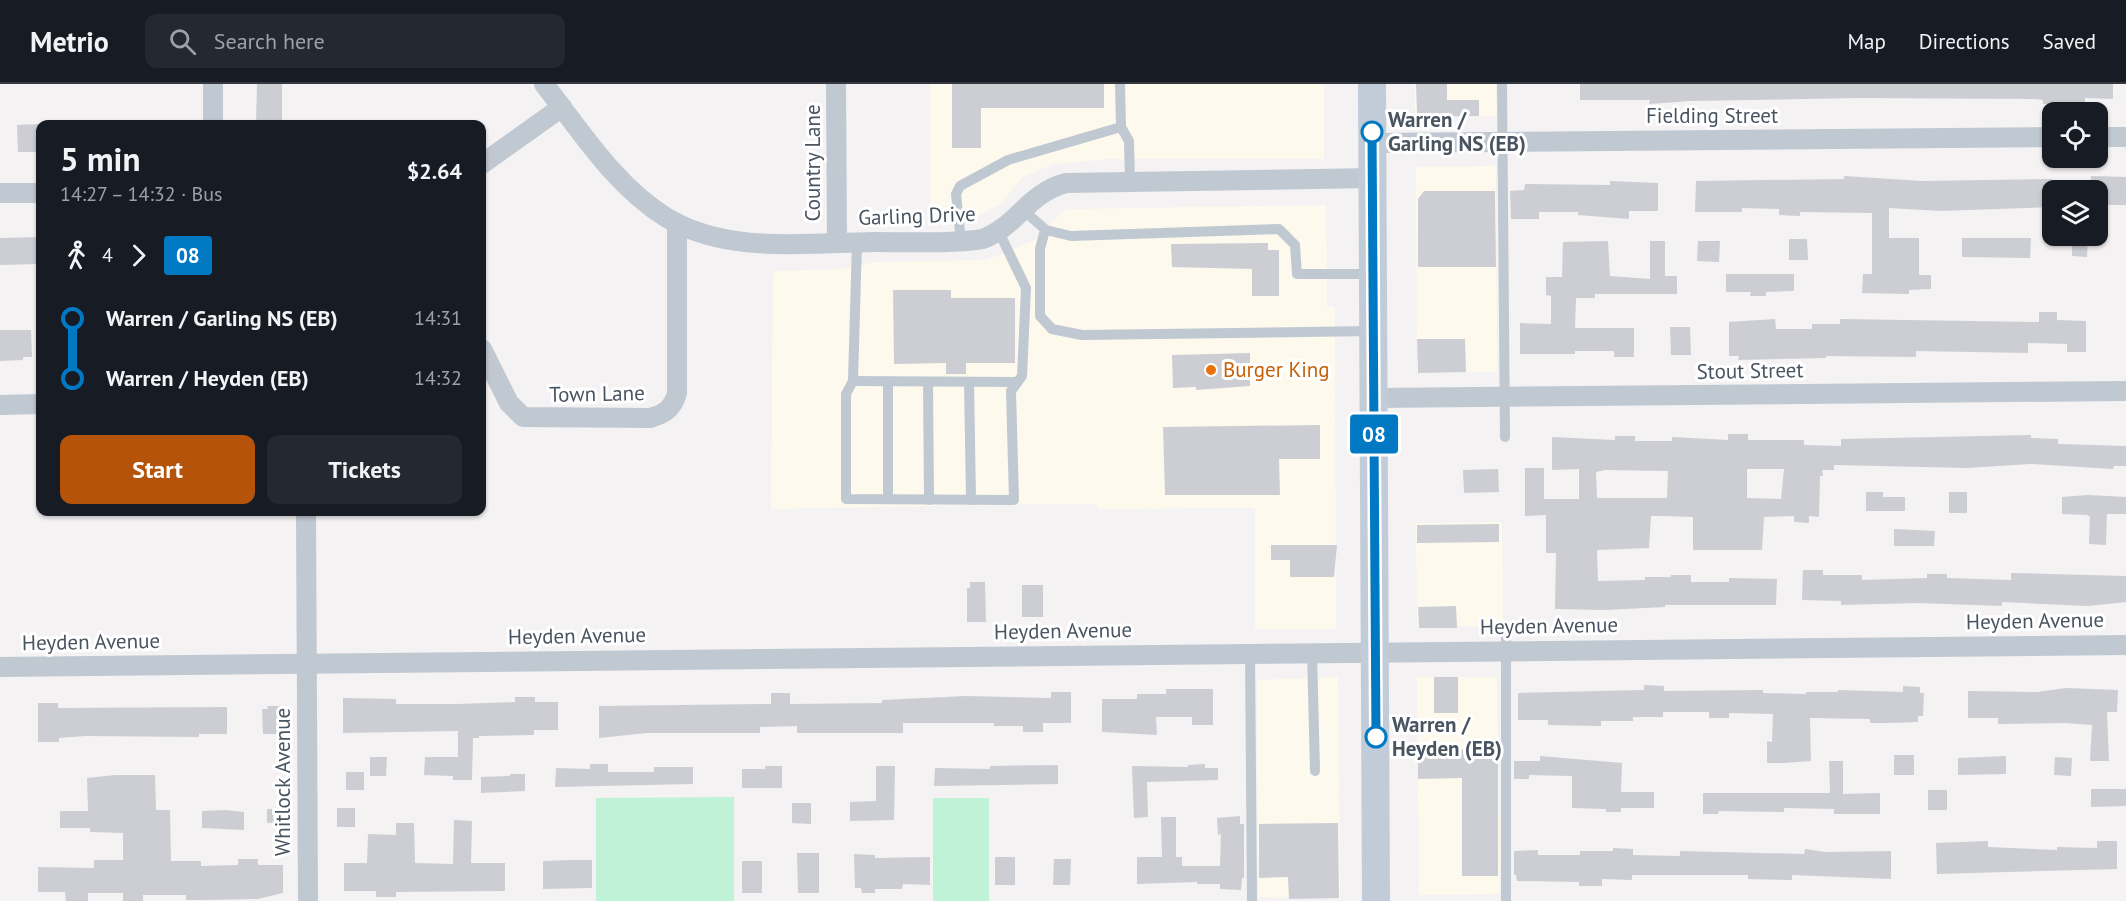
<!DOCTYPE html>
<meta charset="utf-8">
<style>
body{margin:0;font-family:"PT Sans",sans-serif;background:#242831;color:#f1f3f6;height:100vh;display:flex;flex-direction:column;font-size:22px;white-space:nowrap}
*{box-sizing:border-box;margin:0}
p{font-size:20px;color:#9ea1a6}
.icon{flex:none;width:33px;height:33px;fill:none;stroke:currentColor;stroke-width:2;stroke-linecap:round;stroke-linejoin:round}
.map{position:relative;flex:1;overflow:hidden}
.drawer{position:absolute;left:36px;top:36px;width:450px;height:396px;display:flex;flex-direction:column;background:#171b24;border-radius:12px;box-shadow:0 2px 4px #0004}
.drawer>*{flex:none}
.badge{padding:0 12px;border-radius:4px;font-size:21px;line-height:39px}
.controls{position:absolute;left:2042px;top:18px;display:grid;gap:12px}
.controls a{display:grid;place-items:center;width:66px;height:66px;border-radius:12px;background:#171b24;box-shadow:0 2px 4px #0004;font-size:30px}
.map>.badge{position:absolute;translate:-50% -50%;box-shadow:0 0 0 3px #fff}
.legs{display:flex;align-items:center;gap:9px;height:66px;padding:0 24px;font-size:20px}
.legs p{margin-inline-start:auto}
.headline{display:flex;align-items:center;justify-content:space-between;height:102px;padding:0 24px}
h1{font-size:33px;font-weight:800;line-height:45px}
.button{display:flex;gap:12px;margin-top:auto;padding:12px 24px}
.button a{flex:1;height:69px;border-radius:12px;background:#b45309;color:#fff;font-size:24px;font-weight:800;line-height:69px;text-align:center}
.button a+a{background:#242831;color:#f1f3f6}
ul{padding:0 24px;list-style:none}
li{display:flex;align-items:center;gap:21px;height:60px;font-size:22px}
li i{display:grid;place-items:center;width:9px;height:100%;margin:0 8px;background:currentColor}
li i::after{content:'';width:15px;height:15px;margin:-8px;border:4px solid;border-radius:50%;background:#171b24}
li p{margin-inline-start:auto}
li:first-child i{background:linear-gradient(#0000 50%,currentColor 0)}
li:last-child i{background:linear-gradient(currentColor 50%,#0000 0)}
header{display:flex;align-items:center;gap:36px;box-sizing:border-box;height:84px;padding:0 30px;background:#171b24;border-bottom:2px solid #363941}
header strong{font-size:28px}
nav{display:flex;gap:33px;margin-inline-start:auto;font-size:21px}
.search{width:420px;height:54px;background:#242831;display:flex;align-items:center;gap:15px;box-sizing:border-box;padding:0 21px;border-radius:12px;color:#9ea1a6;font-size:22px}
.map>svg:first-child{display:block}
.commercial{fill:#fdfaed}
.green{fill:#c0f2d7}
.building{fill:#ccced4;fill-rule:evenodd}
.lines{fill:none;stroke-linecap:round;stroke-linejoin:round}
.lane{stroke:#c0c8d2;stroke-width:10}
.street{stroke:#c0c8d2;stroke-width:20}
.secondary{stroke:#c2ccd9;stroke-width:28}
.line-1-casing{stroke:#fff;stroke-width:14}
.line-1{stroke:#0079c2;stroke-width:9}
.stop-1-dot{fill:#fff;stroke:#0079c2;stroke-width:3}
.food-dot{fill:#e8710a;stroke:#fff;stroke-width:2}
.labels{text-anchor:middle;stroke-width:6;stroke-linejoin:round;paint-order:stroke}
.street-label{font-size:21px;fill:#495461;stroke:#fff}
.stop-label{font-size:21px;font-weight:bold;fill:#495461;stroke:#fff;text-anchor:start}
.food-label{font-size:21px;fill:#c56008;stroke:#fff;text-anchor:start}
</style>
<header>
<strong>Metrio</strong>
<div class="search"><svg class="icon" aria-label="search" viewBox="0 0 24 24"><circle cx="10" cy="10" r="6"/><path d="M15 15l6 6"/></svg>Search here</div>
<nav><a>Map</a><a>Directions</a><a>Saved</a></nav>
</header>
<div class="map">
<svg width="2126" height="817" viewBox="0 0 2126 817">
<rect width="100%" height="100%" fill="#f4f2f2"/>
<g class="commercial">
<path d="M930,0H1324V75H1110L1053,80L1023,93L1000,120L973,135L930,136Z"/>
<path d="M1415,0H1496L1497,32L1415,33Z"/>
<path d="M1496,82L1497,288H1417L1416,83Z"/>
<path d="M1326,121L1327,222L1335,223L1336,545H1255V424L1098,425L1097,420H1036L771,425L773,187L842,185L875,178L986,176L1035,156L1063,127L1071,125Z"/>
<path d="M1502,438L1503,542L1417,543L1416,439Z"/>
<path d="M1338,593L1340,814L1258,813L1257,596Z"/>
<path d="M1417,593H1497L1500,810L1419,811Z"/>
</g>
<g class="green">
<path d="M734,713V817H596V714Z"/>
<rect x="933" y="714" width="56" height="103"/>
</g>
<g class="building">
<path d="M257,0H282V40H256Z"/>
<path d="M952,0H1104V24H981V64H952Z"/>
<path d="M1416,0H1447V16H1479V32L1422,33L1417,29Z"/>
<path d="M1580,0H2113V15L2085,14V20H2043V16L2034,15L1858,14L1690,17L1649,20L1650,16H1580Z"/>
<path d="M40,40V68H18L17,41Z"/>
<path d="M1844,92L1922,97L2052,95V123L1940,127L1889,124V154H1919V191H1931V205L1909,206V210L1862,209L1863,190H1872V129L1800,128V132L1779,131V125L1742,124V128H1695L1696,97L1844,95Z"/>
<path d="M2091,92L2126,93V121H2097V106H2090Z"/>
<path d="M1610,97L1658,99V127H1629V135L1578,131V128H1539V135H1511L1510,107L1524,106L1525,100L1610,101Z"/>
<path d="M1424,107H1495L1496,183H1418V115Z"/>
<path d="M40,153V180L0,181V154Z"/>
<path d="M2072,153L2088,154L2087,173L2072,172Z"/>
<path d="M1962,154H2031L2030,174L1962,173Z"/>
<path d="M1789,155H1807L1808,176H1789Z"/>
<path d="M1608,157L1610,192L1650,195V157H1665V192H1677V210H1595V214H1576L1575,244H1634V273H1614V267H1575V270H1520V239L1551,240V212L1546,211V193H1562L1563,158Z"/>
<path d="M1698,157H1720L1719,178L1697,177Z"/>
<path d="M1268,159V166H1279V212H1252V185L1172,183L1171,160Z"/>
<path d="M1726,190H1794V207L1766,208V212H1750L1751,208H1726Z"/>
<path d="M893,206H951V214H1015V279H966V290H946V279L894,280Z"/>
<path d="M2039,228H2057V236L2086,237V268H2067V260L2028,259V269L1916,267V273L1826,272V274L1738,276L1739,272H1729V238L1775,235L1776,245H1812V240H1840V235L2039,238Z"/>
<path d="M1670,243H1690L1691,271H1671Z"/>
<path d="M0,246H31L32,273H23V276L0,277Z"/>
<path d="M1417,255H1465L1466,288L1418,289Z"/>
<path d="M1250,269V302L1196,306V303L1173,304L1172,271Z"/>
<path d="M1320,341V375H1279L1280,411H1165L1163,343Z"/>
<path d="M1728,350H1748V356H1804V361L1841,362V355L2031,351V354L2058,355V360L2126,362V382H2114L2113,385L2030,380L1967,384L1834,381V386H1822L1823,392H1820L1819,433L1809,432V439L1794,438V432L1764,433L1762,466H1693V433L1664,432H1651L1649,464L1597,466L1598,497L1645,496V493H1671V491H1691V498H1729V494L1777,495L1776,521H1665V523L1605,526L1555,525L1556,469H1546V431L1525,432V384H1544V415H1579V385L1552,386V353L1615,356V352H1635V357H1672V353L1728,356ZM1747,385H1784L1781,415L1747,414ZM1605,386L1668,387L1667,414H1597L1596,388Z"/>
<path d="M1498,385L1499,408L1464,409L1463,386Z"/>
<path d="M1866,408H1883V413H1905V427H1866Z"/>
<rect x="1949" y="408" width="18" height="21"/>
<path d="M2088,411L2126,413V430H2107L2106,461L2089,460L2090,433L2087,431L2062,430V413Z"/>
<path d="M1499,440V458L1417,459V441Z"/>
<path d="M1894,445L1935,447L1934,462H1894Z"/>
<path d="M1271,461H1337L1334,493H1290V476H1271Z"/>
<path d="M1803,486H1823V491H1862V496L1927,494V490H1947V494L2011,496V489L2126,492V518L2088,522L2002,518V522L1918,519L1841,521V517L1802,516Z"/>
<path d="M970,498H985L986,538H967V504H970Z"/>
<rect x="1022" y="501" width="21" height="32"/>
<path d="M1456,522L1457,544H1419L1418,523Z"/>
<rect x="1434" y="593" width="24" height="36"/>
<path d="M1644,601L1664,602V607L1763,606V609L1806,610V608H1838V606L1903,608V602L1920,603V609H1924L1923,632H1918V638L1890,639H1870V635L1810,634L1811,677L1784,679H1767V657L1772,658L1773,630L1729,629V634H1709V628H1663V633H1633V637H1601V642L1548,641V636H1518V609L1644,606Z"/>
<path d="M2066,604L2118,606L2117,628H2107L2109,677H2090L2092,641L2065,639L1998,640V634H1968V607L2037,608Z"/>
<path d="M1166,605H1213V641H1192V633H1156L1157,651L1102,648V615H1137V610H1166Z"/>
<path d="M1051,608H1071V639H1043V648H1023V642H994V639H903V649H797V642L760,643V649H647L599,654V622L771,620V609H790V620L882,619V616L966,612L1051,614Z"/>
<path d="M515,613H535V618H558V646H534V651L479,652V654H473L472,696H453V692L424,691L425,673H458V647L343,649V614L396,615V620H457L515,618Z"/>
<path d="M38,619H58V624L227,623V650H199V653L85,652L59,654V658H38Z"/>
<path d="M267,622H282L283,650H263L262,625H268Z"/>
<path d="M1498,665V792H1462V694L1418,695V666Z"/>
<rect x="1894" y="671" width="20" height="20"/>
<path d="M1540,672L1622,679L1621,708H1654V724H1621V728H1606V725L1572,724V692L1529,691V695H1514V677H1540Z"/>
<path d="M2006,672V690L1958,691V674Z"/>
<path d="M370,673H387L386,692H370Z"/>
<path d="M2055,673L2072,674L2071,692L2054,691Z"/>
<path d="M1829,677H1843V710L1880,709V730H1834V725L1784,724V728L1719,727L1718,730H1703V709H1830Z"/>
<path d="M590,680H608V688H654V683H693V700L555,703L556,684L590,685Z"/>
<path d="M1205,680V684H1218V696L1147,698L1148,733L1134,734L1132,682L1188,683V681Z"/>
<path d="M1058,681V700L934,702L935,684L990,685V682Z"/>
<path d="M765,682H782V704H742V685H765Z"/>
<path d="M876,682H895L894,736L850,737V718L876,717Z"/>
<rect x="346" y="688" width="18" height="18"/>
<path d="M510,690H525V707L481,709V693L510,692Z"/>
<path d="M115,691H155L156,726H170L171,777H201V782L238,781V775H258V781H283V809L258,815L201,816H186V811H143V817H123V809H88V817H66L65,808H38V783L94,784V776H123V749L90,748V744H60V727H88L87,694Z"/>
<path d="M2091,705H2126V722L2091,723Z"/>
<rect x="1928" y="706" width="19" height="20"/>
<path d="M792,719H811V740L792,739Z"/>
<rect x="337" y="724" width="18" height="19"/>
<path d="M267,725H283V738L267,739Z"/>
<path d="M225,726L244,728V746L202,744V727Z"/>
<path d="M1240,732V740H1244V794H1242L1241,806L1220,805V800H1197V798L1137,800V773H1162L1161,733H1176V773H1182V782H1220L1221,750L1218,751L1217,734Z"/>
<path d="M454,736L472,737L471,779H505V807L396,808V813H376V807H344V779H367L368,750L396,751V739H414L415,779L453,780Z"/>
<path d="M1338,739L1339,814L1289,815L1288,793L1259,794V740Z"/>
<path d="M1988,757V763L2057,766V763L2097,764V757H2117V785L1937,790L1936,759Z"/>
<path d="M1613,764L1633,765V771L1680,772V767L1804,770L1805,765L1825,768L1891,767V795L1792,791V796L1748,795V791H1632V796L1602,795V802H1579V798L1517,797L1516,791H1514V767L1538,766V771H1580V767H1613Z"/>
<path d="M797,769H819V809H798Z"/>
<path d="M854,770L875,771V774L930,773V801L903,800L902,805H875V809H862L861,804H855Z"/>
<rect x="995" y="773" width="20" height="28"/>
<path d="M1054,775H1071L1070,801H1053Z"/>
<path d="M573,776H592V804L543,805V777Z"/>
<rect x="742" y="777" width="20" height="32"/>
</g>
<g class="lines">
<g class="lane">
<path d="M1120,0L1121,43L1129,57L1130,98"/>
<path d="M1502,0L1505,353"/>
<path d="M1023,126L1046,146L1071,152L1279,145L1295,161L1297,190H1373"/>
<path d="M1045,146L1040,165V232L1052,245L1082,251L1373,247"/>
<path d="M961,157L956,110L960,102L1008,76L1121,43"/>
<path d="M857,158L853,297L846,310V415L1014,416L1011,307L1022,292L1026,204L999,148"/>
<path d="M853,297L1017,298"/>
<path d="M888,298V415"/>
<path d="M928,298L929,416"/>
<path d="M969,298L971,416"/>
<path d="M1312,568L1315,687"/>
<path d="M1250,569L1252,817"/>
<path d="M1506,817V547"/>
</g>
<g class="street">
<path d="M213,0V40"/>
<path d="M544,0C581,47 615,102 667,134C728,170 806,159 873,158C910,158 947,160 983,155C1017,142 1028,109 1066,99L1373,94"/>
<path d="M836,0L837,158"/>
<path d="M2097,53H2126"/>
<path d="M1372,59L2052,53"/>
<path d="M482,80L562,23"/>
<path d="M0,109H40"/>
<path d="M482,265L509,319L523,333L650,334C665,330 673,324 677,309V139"/>
<path d="M1374,314L2126,307"/>
<path d="M0,321L40,320"/>
<path d="M306,428L308,817"/>
<path d="M0,583L2126,561"/>
</g>
<path class="secondary" d="M1372,0L1376,817"/>
</g>
<g class="lines">
<defs>
<path id="line-1" d="M1372,48L1376,653"/>
</defs>
<use href="#line-1" class="line-1-casing"/>
<use href="#line-1" class="line-1"/>
</g>
<g class="stop-1-dot">
<circle cx="1372" cy="48" r="10"/>
<circle cx="1376" cy="653" r="10"/>
</g>
<circle class="food-dot" cx="1211" cy="286" r="6"/>
<g class="labels">
<g class="street-label">
<text x="1712" y="39">Fielding Street</text>
<text transform="translate(813 79) rotate(-90)" y="7">Country Lane</text>
<text transform="translate(917 132) rotate(-2)" y="7">Garling Drive</text>
<text transform="translate(1750 287) rotate(-1)" y="7">Stout Street</text>
<text transform="translate(597 310) rotate(-1)" y="7">Town Lane</text>
<text transform="translate(2035 537) rotate(-1)" y="7">Heyden Avenue</text>
<text transform="translate(1549 542) rotate(-1)" y="7">Heyden Avenue</text>
<text transform="translate(1063 547) rotate(-1)" y="7">Heyden Avenue</text>
<text transform="translate(577 552) rotate(-1)" y="7">Heyden Avenue</text>
<text transform="translate(91 558) rotate(-1)" y="7">Heyden Avenue</text>
<text transform="translate(283 698) rotate(-90)" y="7">Whitlock Avenue</text>
</g>
<g class="stop-label">
<text x="1388" y="43">Warren /<tspan x="1388" dy="24">Garling NS (EB)</tspan></text>
<text x="1392" y="648">Warren /<tspan x="1392" dy="24">Heyden (EB)</tspan></text>
</g>
<g class="food-label">
<text x="1223" y="293">Burger King</text>
</g>
</g>
</svg>
<div class="controls">
<a><svg class="icon" aria-label="locate" viewBox="0 0 24 24"><circle cx="12" cy="12" r="6"/><path d="M12 2v4M12 18v4M2 12h4M18 12h4"/></svg></a>
<a><svg class="icon" aria-label="layers" viewBox="0 0 24 24"><path d="M12 4l9 5-9 5-9-5zM3 14l9 5 9-5"/></svg></a>
</div>
<b class="badge" style="left:1374px;top:350px;background:#0079c2;color:#fff">08</b>
<section class="drawer">
<div class="headline"><div><h1>5 min</h1><p>14:27 – 14:32 · Bus</p></div><b>$2.64</b></div>
<div class="legs"><svg class="icon" aria-label="walk" viewBox="0 0 24 24"><circle cx="13" cy="4" r="2"/><path d="M13 8l-2 6 4 7M11 14l-3 7M7 12l3-4h3l4 4"/></svg>4<svg class="icon" aria-label="forward" viewBox="0 0 24 24"><path d="M9 5l7 7-7 7"/></svg><b class="badge" style="background:#0079c2;color:#fff">08</b></div>
<ul>
<li><i style="color:#0079c2"></i><b>Warren / Garling NS (EB)</b><p>14:31</p></li>
<li><i style="color:#0079c2"></i><b>Warren / Heyden (EB)</b><p>14:32</p></li>
</ul>
<div class="button"><a>Start</a><a>Tickets</a></div>
</section>
</div>
